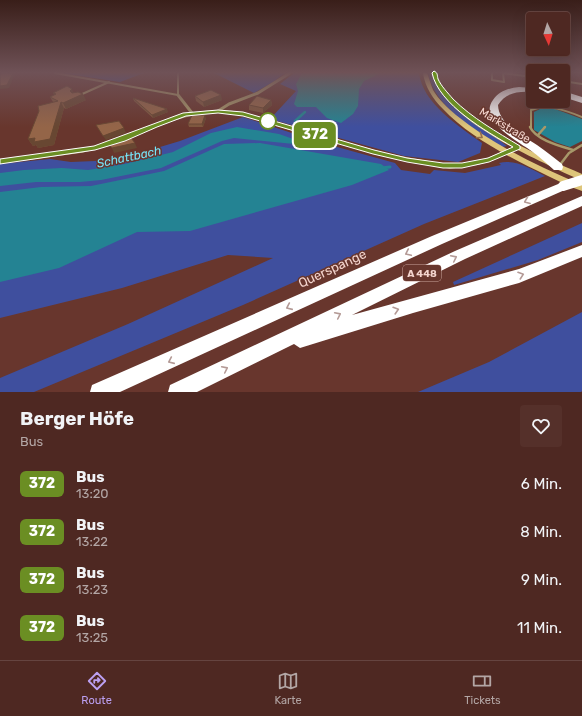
<!DOCTYPE html>
<html lang="de">
<meta charset="utf-8">
<style>
body{margin:0;font-family:Rubik,sans-serif;background:#55302a;color:#f1f3f6;height:100vh;display:flex;flex-direction:column;font-size:15px;white-space:nowrap}
*{box-sizing:border-box;margin:0}
p{font-size:13px;color:#b3a6a5}
.icon{flex:none;width:22px;height:22px;fill:none;stroke:currentColor;stroke-width:2;stroke-linecap:round;stroke-linejoin:round}
.map{position:relative;height:392px;overflow:hidden}
.sheet{display:flex;flex-direction:column;background:#4e2822;flex:1}
.sheet>*{flex:none}
.badge{padding:0 8px;border-radius:6px;font-size:14px;line-height:26px}
.needle{width:26px;rotate:176deg}
.buttons{position:absolute;left:526px;top:12px;display:grid;gap:8px}
.buttons a{display:grid;place-items:center;width:44px;height:44px;border-radius:4px;background:#4e2822;box-shadow:0 4px 16px #0002,0 0 0 1px #654440;font-size:20px}
.map>.badge{position:absolute;translate:-50% -50%;box-shadow:0 0 0 2px #fff}
.round{display:grid;place-items:center;flex:none;width:42px;height:42px;border-radius:4px;background:#55302a}
.overview{display:flex;align-items:center;justify-content:space-between;height:68px;padding:0 20px}
h1{font-size:19px;font-weight:700;line-height:30px}
ul{padding:0;list-style:none}
li{display:flex;align-items:center;gap:12px;height:48px;padding:0 20px}
li div{flex:1}
li b{display:block;font-size:15px}
li em{font-style:normal}
li .badge{min-width:44px;font-weight:700;text-align:center}
.menu{display:flex;justify-content:space-around;align-items:center;height:56px;border-top:1px solid #654440;background:#4e2822;font-size:11px;color:#b3a6a5}
.menu a{display:grid;justify-items:center;gap:2px}
.menu .active{color:#bca0f2}
.map>svg:first-child{display:block}
.green{fill:#3f4f9e}
.water{fill:#248393}
.lines{fill:none;stroke-linecap:round;stroke-linejoin:round}
.stream-far1{stroke:#248393;stroke-width:2.5}
.stream{stroke:#248393;stroke-width:3}
.service-far1{stroke:#a7986a;stroke-width:2}
.service{stroke:#a7986a;stroke-width:2.5}
.minor-far1{stroke:#a7986a;stroke-width:3}
.minor{stroke:#a7986a;stroke-width:3.5}
.secondary{fill:#dec57a;fill-rule:evenodd}
.motorway{fill:#fff;fill-rule:evenodd}
.motorway-bridge{stroke:#fff;stroke-width:10}
.wall{fill:#7f573e}
.shaded-wall{fill:#684732}
.building{fill:#946548;stroke:#684732}
.oneway{stroke:#976f4c}
.oneway2{stroke:#b49a96}
.line{fill:#6b8e23;stroke:#fff}
.stop-dot{fill:#fff;stroke:#6b8e23;stroke-width:2}
.labels{text-anchor:middle;stroke-width:3;stroke-linejoin:round;paint-order:stroke}
.shield{fill:#68362d;stroke:#caa59e;stroke-width:1}
.shield-label{font-size:10px;font-weight:bold;fill:#f4d5ce}
.street-label{font-size:11px;fill:#f4d5ce;stroke:#68362d}
.water-label{font-size:12px;font-style:italic;fill:#76e5fa;stroke:#68362d}
.near-street-label{font-size:13px;fill:#f4d5ce;stroke:#68362d}
</style>
<div class="map">
<svg width="582" height="392" viewBox="0 0 582 392">
<rect width="100%" height="100%" fill="#68362d"/>
<g class="green">
<path d="M61,73H144L120,82Z"/>
<path d="M214,73H285L273,82L254,93Z"/>
<path d="M294,73H419C423,104 459,126 482,143L480,153L458,162L404,156L270,119L296,91L280,84Z"/>
<path d="M428,73H431L436,84L449,101L507,146L502,147C474,129 435,108 428,73Z"/>
<path d="M243,117L319,142L395,163L401,170L430,174L434,170L465,173L501,165L499,163C516,159 530,169 545,176L424,224L243,305L34,392H0V378L128,324L273,258L228,255L122,288L0,318V164L50,159L71,162L95,161L140,153L180,141Z"/>
<path d="M582,223V242L538,260L454,285L453,282Z"/>
<path d="M582,312V391L581,392H418L489,362Z"/>
</g>
<g class="water">
<path d="M302,73H381L364,81L359,89L358,106L353,114L341,123L327,118L316,107H297L294,104L298,91L296,84Z"/>
<path d="M542,108L555,109L582,119V141L570,147L555,142L534,130V112Z"/>
<path d="M237,127L279,134L299,141L294,144L234,138L222,141L161,168L101,180L80,182H36L0,186V173L24,170L62,168L88,170L125,164L173,152L211,133Z"/>
<path d="M260,143L381,164L389,170L352,185L190,231L137,232L59,268L0,282V192L41,187L91,186L164,171L224,144Z"/>
</g>
<g class="lines">
<path class="stream-far1" d="M295,121L305,112"/>
<path class="stream" d="M381,168L390,167"/>
<g class="service-far1">
<path d="M55,73L178,95V73"/>
<path d="M492,73V80L504,82L503,73"/>
<path d="M503,73L533,77"/>
<path d="M563,81L582,84"/>
<path d="M80,95L109,82"/>
<path d="M531,128V110C549,104 565,110 582,117"/>
<path d="M544,128L545,127"/>
</g>
<g class="service">
<path d="M530,127C536,140 560,146 573,150"/>
<path d="M538,135L545,127"/>
<path d="M559,166L569,153L582,145"/>
</g>
<g class="minor-far1">
<path d="M178,95L192,113"/>
<path d="M218,111L229,104L258,93L290,73"/>
<path d="M149,128C179,116 210,107 242,114C259,117 274,123 290,128"/>
</g>
<g class="minor">
<path d="M286,127L386,155L450,167L479,163L518,147"/>
<path d="M125,138L152,127"/>
<path d="M0,162L82,151L113,143"/>
</g>
<g class="secondary">
<path d="M423,73H427C429,78 431,85 433,90C438,99 448,108 456,115C493,145 538,166 582,185V191C570,187 559,181 548,176C514,160 469,137 443,109C433,99 425,87 423,73Z"/>
<path d="M432,73H436C439,78 441,84 444,89C469,126 542,157 582,174V180C570,176 559,170 548,165C512,148 442,114 432,73Z"/>
</g>
<g class="motorway">
<path d="M519,87L533,88V92C519,91 506,92 498,105C499,125 522,135 537,145C546,151 554,158 562,164L563,167L562,170H554C546,163 539,156 530,150C517,141 478,120 493,100C499,91 509,88 519,87Z"/>
<path d="M563,91L582,97V103L563,97Z"/>
<path d="M563,182L567,183L569,186L567,189L442,244L120,392H90L92,385L432,236Z"/>
<path d="M582,196V206L465,259L352,315L519,269L582,245V257L519,283L413,313L300,348L294,344L197,392H168L170,385L455,251Z"/>
</g>
<path class="motorway-bridge" d="M563,186L582,180"/>
</g>
<g class="wall">
<path d="M53,93L86,100L66,109L64,108L54,145L38,148L36,145L33,146L28,139L53,102L50,97L55,95Z"/>
<path d="M195,96L222,100L204,107L196,101Z"/>
<path d="M133,98L168,112L153,118L134,101Z"/>
<path d="M271,100L272,105L263,113L249,110V105Z"/>
<path d="M206,118L203,127H189L188,124Z"/>
</g>
<g class="shaded-wall">
<path d="M13,73L14,75L9,88L0,89V86Z"/>
<path d="M72,89L75,95L83,94L86,100L66,109L63,103L70,91Z"/>
<path d="M221,95L222,100L204,107L203,102Z"/>
<path d="M271,100L272,105L263,113V108Z"/>
<path d="M61,102L64,108L54,145L38,148L36,145L33,146L28,139Z"/>
<path d="M167,109L168,112L153,118L152,115Z"/>
<path d="M205,115L206,118L203,127L202,124Z"/>
<path d="M124,128L126,133L106,140L103,136Z"/>
<path d="M135,143L137,148L114,153L112,148Z"/>
</g>
<g class="building">
<path d="M2,73H10V74L13,73L7,85L0,86V76Z"/>
<path d="M67,86L72,89L70,91L72,93L78,92L83,94L63,103L61,102L50,139L34,142L35,138L28,139L39,111L38,106L58,101L50,97L56,94L53,93Z"/>
<path d="M211,90L221,95L203,102L195,96Z"/>
<path d="M257,96L271,100L263,108L249,105Z"/>
<path d="M133,98L167,109L152,115Z"/>
<path d="M192,115H205L202,124H188Z"/>
<path d="M119,121L124,128L103,136L96,125Z"/>
<path d="M128,134L135,143L112,148L107,142Z"/>
</g>
<defs><path id="oneway-chevron" d="M-2-3.5L2.5 0L-2 3.5" fill="none" stroke-width="1.6" stroke-linecap="round" stroke-linejoin="round"/></defs>
<use class="oneway" href="#oneway-chevron" transform="translate(480 136) rotate(34)"/>
<g class="oneway2">
<use href="#oneway-chevron" transform="translate(527 201) rotate(158)"/>
<use href="#oneway-chevron" transform="translate(408 253) rotate(155)"/>
<use href="#oneway-chevron" transform="translate(454 258) rotate(-26)"/>
<use href="#oneway-chevron" transform="translate(521 275) rotate(-19)"/>
<use href="#oneway-chevron" transform="translate(289 307) rotate(156)"/>
<use href="#oneway-chevron" transform="translate(396 310) rotate(-17)"/>
<use href="#oneway-chevron" transform="translate(338 315) rotate(-26)"/>
<use href="#oneway-chevron" transform="translate(171 361) rotate(156)"/>
<use href="#oneway-chevron" transform="translate(225 369) rotate(-26)"/>
</g>
<linearGradient id="sky" x2="0" y2="1"><stop stop-color="#391e19"/><stop offset="0.57" stop-color="#6f5257"/><stop offset="1" stop-color="#6f5257" stop-opacity="0"/></linearGradient>
<rect width="582" height="127" fill="url(#sky)"/>
<path class="line" d="M434,71C438,73 437,75 438,79C441,86 448,93 453,99C472,118 497,132 520,146V149L489,162L462,168H443L407,162L373,154L243,116L218,113L186,116L157,127L125,141L95,150L0,164V159L94,146L183,113L218,110L243,112L374,150L407,158L443,163H462L488,158L513,147C486,131 439,105 432,73Z"/>
<circle class="stop-dot" cx="268" cy="121" r="8"/>
<g class="labels">
<rect class="shield" x="403" y="265" width="38" height="16" rx="3"/>
<g class="shield-label">
<text x="422" y="277">A 448</text>
</g>
<g class="street-label">
<text transform="translate(505 125) rotate(31)" y="4">Markstraße</text>
</g>
<g class="water-label">
<text transform="translate(129 157) rotate(-12)" y="4">Schattbach</text>
</g>
<g class="near-street-label">
<text transform="translate(332 268) rotate(-25)" y="5">Querspange</text>
</g>
</g>
</svg>
<div class="buttons">
<a><svg class="needle" viewBox="-14 -14 28 28"><path d="M0-13l5 13h-10z" fill="#e53935"/><path d="M0 13l5-13h-10z" fill="#b3a6a5"/></svg></a>
<a><svg class="icon" aria-label="layers" viewBox="0 0 24 24"><path d="M12 4l9 5-9 5-9-5zM3 14l9 5 9-5"/></svg></a>
</div>
<b class="badge" style="left:315px;top:135px;background:#6b8e23;color:#fff">372</b>
</div>
<section class="sheet">
<div class="overview"><div><h1>Berger Höfe</h1><p>Bus</p></div><a class="round"><svg class="icon" aria-label="heart" viewBox="0 0 24 24"><path d="M12 20l-8-8c-3-5 5-10 8-4 3-6 11-1 8 4z"/></svg></a></div>
<ul>
<li><span class="badge" style="background:#6b8e23;color:#fff">372</span><div><b>Bus</b><p>13:20</p></div><em>6 Min.</em></li>
<li><span class="badge" style="background:#6b8e23;color:#fff">372</span><div><b>Bus</b><p>13:22</p></div><em>8 Min.</em></li>
<li><span class="badge" style="background:#6b8e23;color:#fff">372</span><div><b>Bus</b><p>13:23</p></div><em>9 Min.</em></li>
<li><span class="badge" style="background:#6b8e23;color:#fff">372</span><div><b>Bus</b><p>13:25</p></div><em>11 Min.</em></li>
</ul>
</section>
<nav class="menu">
<a class="active"><svg class="icon" aria-label="directions" viewBox="0 0 24 24"><path d="M12 3l9 9-9 9-9-9zM9 14v-3h6M13 9l2 2-2 2"/></svg>Route</a>
<a><svg class="icon" aria-label="map" viewBox="0 0 24 24"><path d="M3 6l6-2 6 2 6-2v14l-6 2-6-2-6 2zM9 4v14M15 6v14"/></svg>Karte</a>
<a><svg class="icon" aria-label="tickets" viewBox="0 0 24 24"><path d="M3 7h18v10H3zM15 7v10"/></svg>Tickets</a>
</nav>
